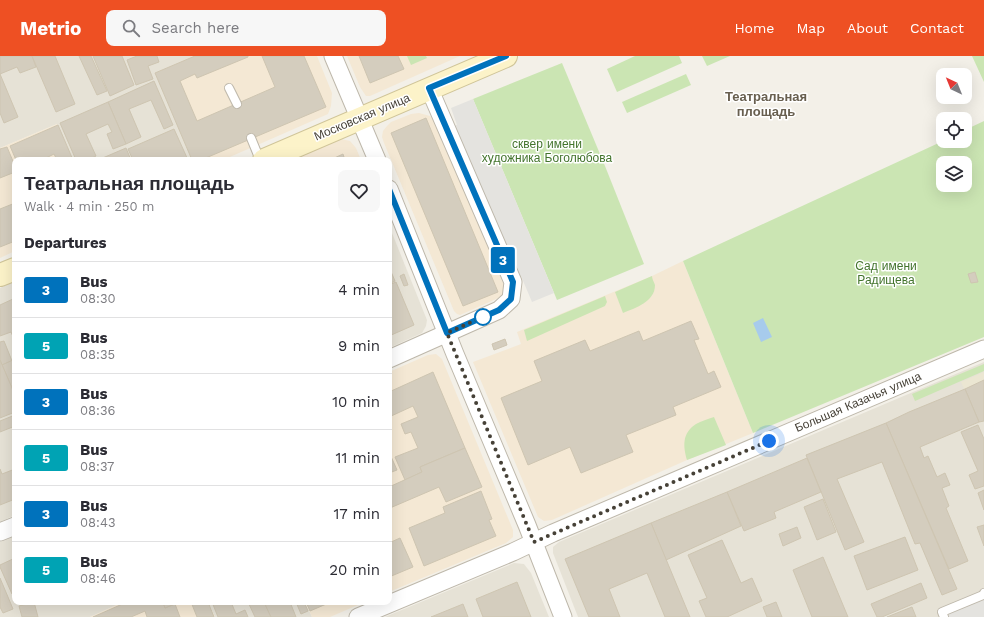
<!DOCTYPE html>
<meta charset="utf-8">
<style>
body{margin:0;font-family:"Work Sans",sans-serif;background:#f7f7f7;color:#2b2b33;height:100vh;display:flex;flex-direction:column;font-size:15px;white-space:nowrap}
*{box-sizing:border-box;margin:0}
p{font-size:13px;color:#7c7c81}
.icon{flex:none;width:22px;height:22px;fill:none;stroke:currentColor;stroke-width:2;stroke-linecap:round;stroke-linejoin:round}
.map{position:relative;flex:1;overflow:hidden}
.drawer{position:absolute;left:12px;top:101px;width:380px;height:448px;display:flex;flex-direction:column;background:#fff;border-radius:8px;box-shadow:0 4px 16px #0002}
.drawer>*{flex:none}
.badge{padding:0 8px;border-radius:3px;font-size:14px;line-height:26px}
.needle{width:26px;rotate:317deg}
.fabs{position:absolute;left:936px;top:12px;display:grid;gap:8px}
.fabs a{display:grid;place-items:center;width:36px;height:36px;border-radius:8px;background:#fff;box-shadow:0 4px 16px #0002;font-size:20px}
.you{position:absolute;width:20px;height:20px;margin:-10px;border:3px solid #fff;border-radius:50%;background:#1a73e8;box-shadow:0 0 0 6px #1a73e833}
.map>.badge{position:absolute;translate:-50% -50%;box-shadow:0 0 0 2px #fff}
h2{padding:0 12px;font-size:15px;line-height:36px}
.round{display:grid;place-items:center;flex:none;width:42px;height:42px;border-radius:8px;background:#f7f7f7}
.overview{display:flex;align-items:center;justify-content:space-between;height:68px;padding:0 12px}
h1{font-size:19px;font-weight:800;line-height:30px}
ul{padding:0;list-style:none}
li{display:flex;align-items:center;gap:12px;height:56px;padding:0 12px;border-top:1px solid #e1e1e2}
li div{flex:1}
li b{display:block;font-size:15px}
li em{font-style:normal}
li .badge{min-width:44px;font-weight:700;text-align:center}
header{display:flex;align-items:center;gap:24px;box-sizing:border-box;height:56px;padding:0 20px;background:#ee5023;color:#fff}
header strong{font-size:19px}
nav{display:flex;gap:22px;margin-inline-start:auto;font-size:14px}
.search{width:280px;height:36px;background:#f7f7f7;display:flex;align-items:center;gap:10px;box-sizing:border-box;padding:0 14px;border-radius:8px;color:#7c7c81;font-size:15px}
.map>svg:first-child{display:block}
.residential{fill:#e6e2d6}
.commercial{fill:#f4e8d4}
.education{fill:#ebe6d2}
.green{fill:#cbe5b3;fill-rule:evenodd}
.parking{fill:#e4e3df}
.water{fill:#a7cbec}
.building{fill:#d4cdbe;stroke:#cec5b1}
.lines{fill:none;stroke-linecap:round;stroke-linejoin:round}
.service-casing{stroke:#beb8ab;stroke-width:10}
.minor-casing{stroke:#beb8ab;stroke-width:19}
.secondary-casing{stroke:#d0c599;stroke-width:24}
.service{stroke:#fff;stroke-width:8}
.minor{stroke:#fff;stroke-width:17}
.secondary{stroke:#fcf3c9;stroke-width:22}
.line-casing{stroke:#fff;stroke-width:9}
.line{stroke:#0072bc;stroke-width:6}
.walk{stroke:#464137;stroke-width:4;stroke-dasharray:0 7.2}
.stop-dot{fill:#fff;stroke:#0072bc;stroke-width:2}
.labels{text-anchor:middle;stroke-width:3;stroke-linejoin:round;paint-order:stroke}
.street-label{font-size:12px;fill:#464137;stroke:#fff}
.park-label{font-size:12px;fill:#43742d;stroke:#fff}
.neighbourhood-label{font-size:13px;font-weight:bold;fill:#685f4f;stroke:#fff}
</style>
<header>
<strong>Metrio</strong>
<div class="search"><svg class="icon" aria-label="search" viewBox="0 0 24 24"><circle cx="10" cy="10" r="6"/><path d="M15 15l6 6"/></svg>Search here</div>
<nav><a>Home</a><a>Map</a><a>About</a><a>Contact</a></nav>
</header>
<div class="map">
<svg width="984" height="561" viewBox="0 0 984 561">
<rect width="100%" height="100%" fill="#f3f0e8"/>
<g class="residential">
<path d="M0,0H195L192,104H73L57,68L0,92Z"/>
<path d="M392,177L427,264L426,270L422,277L389,292V179Z"/>
<path d="M15,225V459L0,466V232Z"/>
<path d="M984,306V561H578L553,497V491L559,486Z"/>
<path d="M15,480V546H123L90,561H0V486Z"/>
<path d="M514,507L524,508L531,517L549,561H385Z"/>
<path d="M208,546H305L312,561H215Z"/>
</g>
<g class="commercial">
<path d="M195,0H317L332,37L331,50L328,58L223,104H192L155,17Z"/>
<path d="M347,0H460L370,40H366L360,31Z"/>
<path d="M419,57L430,60L435,64L505,225V232L503,240L460,259L457,258L454,255L384,87L382,81L383,75L387,70L391,66L411,58Z"/>
<path d="M57,68L73,104H15V195L0,202V92Z"/>
<path d="M341,83L350,85L356,92L361,104H292Z"/>
<path d="M683,205L753,377L687,404L552,464L544,465L538,461L473,306L521,288L517,276L652,220Z"/>
<path d="M436,298L442,303L513,474V481L506,487L389,536V316L428,299Z"/>
<path d="M123,546H208L215,561H90Z"/>
<path d="M305,546H365L330,561H312Z"/>
</g>
<path class="education" d="M984,316V365L979,366L961,326Z"/>
<g class="green">
<path d="M407,0H426L427,2L411,9Z"/>
<path d="M635,0H679L682,7L617,36L607,13Z"/>
<path d="M702,0H730L707,10Z"/>
<path d="M972,0H984V26Z"/>
<path d="M562,7L605,110L644,208L557,244L473,43Z"/>
<path d="M686,18L691,29L627,57L622,46Z"/>
<path d="M984,65V281L753,377L683,205L943,85H965V74ZM943,107H965V129H943Z"/>
<path d="M652,220C652,223 654,226 655,229C655,246 635,252 623,257L615,236Z"/>
<path d="M605,240L607,246L605,250L527,285L524,274Z"/>
<path d="M984,308V315L915,345L912,338Z"/>
<path d="M714,361L726,389L687,404C683,390 682,377 696,368C701,365 708,363 714,361Z"/>
</g>
<g class="parking">
<path d="M473,43L554,237L532,246L521,220L515,221L453,70L457,69L451,52Z"/>
<path d="M984,543V561H944L942,556Z"/>
</g>
<path class="water" d="M763,262L772,281L761,286L753,267Z"/>
<g class="building">
<path d="M0,0H32L36,11L20,17L17,11L0,18L18,61L4,67L0,57Z"/>
<path d="M32,0H55L75,48L56,56Z"/>
<path d="M79,0H91L107,35L97,39Z"/>
<path d="M93,0H122L134,29L110,40Z"/>
<path d="M137,0H157L159,6L148,10L153,23L136,29L127,4Z"/>
<path d="M195,0H248V1L197,22L195,18L180,25L197,65L275,31L262,0H304L326,51L201,104H192L155,17Z"/>
<path d="M359,0H398L404,13L370,27Z"/>
<path d="M154,25L173,69L164,73L151,44L129,53L141,81L126,88L108,46Z"/>
<path d="M108,46L126,88L113,93L107,78L112,76L108,68L86,78L96,100L88,104H76L60,67Z"/>
<path d="M426,62L498,236L463,250L391,77Z"/>
<path d="M58,69L73,104H57L54,98L42,104H16L10,90Z"/>
<path d="M174,73L188,104H133L128,93Z"/>
<path d="M7,91L15,110V116L0,122V93Z"/>
<path d="M126,92L131,104H98Z"/>
<path d="M343,98L345,104H330Z"/>
<path d="M15,147V185L0,191V153Z"/>
<path d="M389,211L395,225L389,228Z"/>
<path d="M975,216L978,226L971,227L968,218Z"/>
<path d="M404,218L408,229L404,230L400,220Z"/>
<path d="M396,226L414,269L389,280V229Z"/>
<path d="M13,243L15,248V282L14,283L11,276L0,280V249Z"/>
<path d="M691,265L699,283L694,284L708,318L714,315L721,331L673,351L676,359L626,379L633,396L581,417L570,391L528,409L501,342L542,325L534,305L585,284L590,295L639,275L643,285Z"/>
<path d="M505,283L507,289L494,294L492,288Z"/>
<path d="M4,285L12,305L2,309L0,304V286Z"/>
<path d="M15,303V339L2,309Z"/>
<path d="M0,304L15,339V356L0,362Z"/>
<path d="M433,316L465,392L420,411L422,416L405,424L395,401L418,392L411,376L405,378L401,368L418,361L413,350L389,361V336Z"/>
<path d="M984,324V365L979,366L965,333Z"/>
<path d="M965,333L979,366L920,391L924,402L928,400L937,421L945,417L950,429L942,432L949,450L946,452L968,505L949,513L886,367L909,356Z"/>
<path d="M15,359V370L0,376V365Z"/>
<path d="M886,367L957,533L942,539L920,487L915,488L882,406L837,423L864,486L845,494L806,399Z"/>
<path d="M978,369L984,383V430L975,433L969,419L978,415L961,376Z"/>
<path d="M465,392L482,431L446,446L439,431L390,452L389,431L422,416L420,411Z"/>
<path d="M389,396L397,414L389,417Z"/>
<path d="M807,402L821,436L774,456L776,462L744,475L727,436Z"/>
<path d="M0,413L2,418L15,413V443L0,449Z"/>
<path d="M984,434V454L978,437Z"/>
<path d="M481,435L492,463L489,464L496,480L424,510L409,472L445,457L443,451Z"/>
<path d="M727,436L741,470L666,504L651,467Z"/>
<path d="M823,443L836,476L817,484L804,451Z"/>
<path d="M651,467L690,561H665L647,517L609,533L620,561H589L565,503Z"/>
<path d="M984,469V490L977,471Z"/>
<path d="M797,471L801,482L783,490L779,478Z"/>
<path d="M905,481L918,514L867,534L854,500Z"/>
<path d="M400,482L413,511L389,521V487Z"/>
<path d="M722,484L741,527L752,522L762,545L727,561H706L699,545L707,542L688,499Z"/>
<path d="M823,501L848,561H812L793,514Z"/>
<path d="M15,502V537L12,538L0,511V509Z"/>
<path d="M0,522L13,553L3,557L0,551Z"/>
<path d="M517,526L531,561H483L476,543Z"/>
<path d="M921,527L927,542L882,561H877L871,548Z"/>
<path d="M34,546L38,561H22L19,550Z"/>
<path d="M127,546H163L165,552L175,548L180,561H147L145,555L131,561H93Z"/>
<path d="M163,546H179L165,552Z"/>
<path d="M191,546H208L214,561H197Z"/>
<path d="M212,546H231L236,558L245,554L248,561H218Z"/>
<path d="M248,546H264L271,561H255Z"/>
<path d="M264,546H290L296,561H271Z"/>
<path d="M296,546H304L308,555L301,558Z"/>
<path d="M306,546H331L310,555Z"/>
<path d="M776,546L782,561H767L763,551Z"/>
<path d="M463,548L468,561H431Z"/>
<path d="M912,551L916,561H887Z"/>
</g>
<g class="lines">
<defs>
<g id="service">
<path d="M229,32L237,48"/>
<path d="M251,82L260,104"/>
<path d="M944,561L942,556L983,539L984,537"/>
</g>
<g id="minor">
<path d="M333,0L377,104"/>
<path d="M389,133L455,298L527,469L563,561"/>
<path d="M389,303L499,254L511,243L513,226L429,32"/>
<path d="M0,476L15,470"/>
<path d="M358,561L513,496L553,477L984,293"/>
</g>
<g id="secondary">
<path d="M264,104L506,0"/>
<path d="M0,219L15,213"/>
</g>
</defs>
<use href="#service" class="service-casing"/>
<use href="#minor" class="minor-casing"/>
<use href="#secondary" class="secondary-casing"/>
<use href="#service" class="service"/>
<use href="#minor" class="minor"/>
<use href="#secondary" class="secondary"/>
</g>
<g class="lines">
<defs>
<path id="line" d="M389,133L447,277L499,254L511,243L513,226L429,32L506,0"/>
</defs>
<use href="#line" class="line-casing"/>
<use href="#line" class="line"/>
<path class="walk" d="M483,261L447,277L534,486L769,385"/>
</g>
<circle class="stop-dot" cx="483" cy="261" r="8"/>
<g class="labels">
<g class="street-label">
<text transform="translate(362 61) rotate(-23)" y="4">Московская улица</text>
<text transform="translate(858 346) rotate(-23)" y="4">Большая Казачья улица</text>
</g>
<g class="park-label">
<text x="547" y="92">сквер имени<tspan x="547" dy="14">художника Боголюбова</tspan></text>
<text x="886" y="214">Сад имени<tspan x="886" dy="14">Радищева</tspan></text>
</g>
<g class="neighbourhood-label">
<text x="766" y="45">Театральная<tspan x="766" dy="15">площадь</tspan></text>
</g>
</g>
</svg>
<div class="fabs">
<a><svg class="needle" viewBox="-14 -14 28 28"><path d="M0-13l5 13h-10z" fill="#e53935"/><path d="M0 13l5-13h-10z" fill="#7c7c81"/></svg></a>
<a><svg class="icon" aria-label="locate" viewBox="0 0 24 24"><circle cx="12" cy="12" r="6"/><path d="M12 2v4M12 18v4M2 12h4M18 12h4"/></svg></a>
<a><svg class="icon" aria-label="layers" viewBox="0 0 24 24"><path d="M12 4l9 5-9 5-9-5zM3 14l9 5 9-5"/></svg></a>
</div>
<div class="you" style="left:769px;top:385px"></div>
<b class="badge" style="left:503px;top:204px;background:#0072bc;color:#fff">3</b>
<section class="drawer">
<div class="overview"><div><h1>Театральная площадь</h1><p>Walk · 4 min · 250 m</p></div><a class="round"><svg class="icon" aria-label="heart" viewBox="0 0 24 24"><path d="M12 20l-8-8c-3-5 5-10 8-4 3-6 11-1 8 4z"/></svg></a></div>
<h2>Departures</h2>
<ul>
<li><span class="badge" style="background:#0072bc;color:#fff">3</span><div><b>Bus</b><p>08:30</p></div><em>4 min</em></li>
<li><span class="badge" style="background:#00a3b4;color:#fff">5</span><div><b>Bus</b><p>08:35</p></div><em>9 min</em></li>
<li><span class="badge" style="background:#0072bc;color:#fff">3</span><div><b>Bus</b><p>08:36</p></div><em>10 min</em></li>
<li><span class="badge" style="background:#00a3b4;color:#fff">5</span><div><b>Bus</b><p>08:37</p></div><em>11 min</em></li>
<li><span class="badge" style="background:#0072bc;color:#fff">3</span><div><b>Bus</b><p>08:43</p></div><em>17 min</em></li>
<li><span class="badge" style="background:#00a3b4;color:#fff">5</span><div><b>Bus</b><p>08:46</p></div><em>20 min</em></li>
</ul>
</section>
</div>
